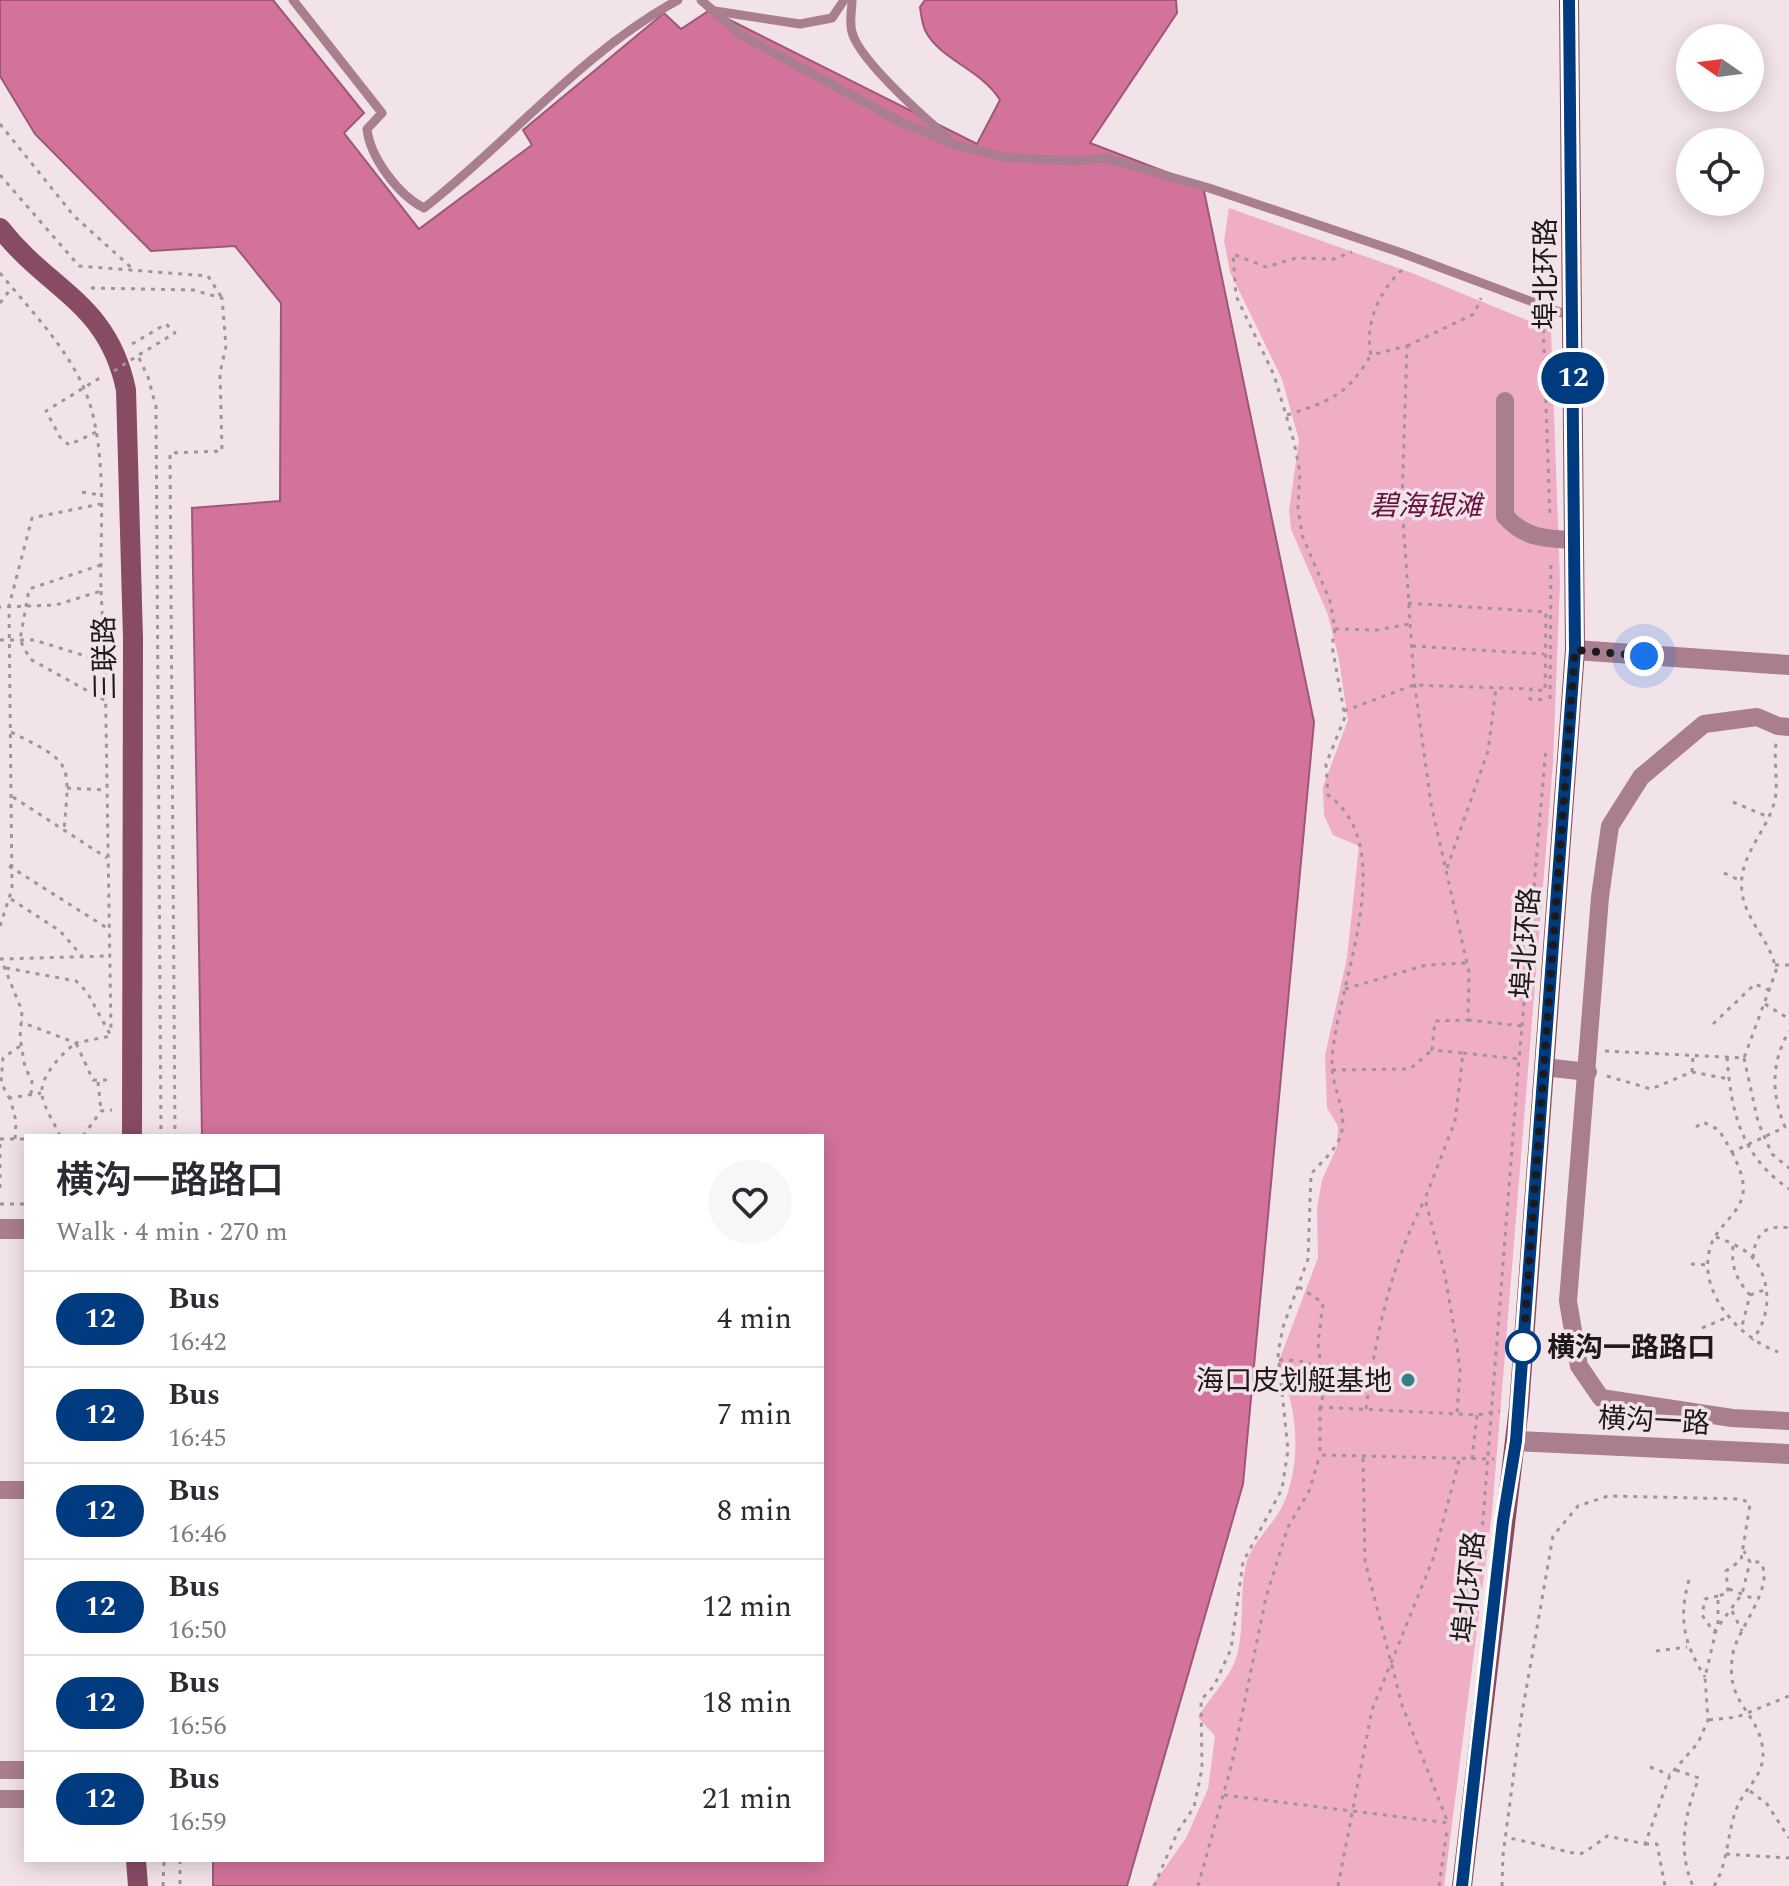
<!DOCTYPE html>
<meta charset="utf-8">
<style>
body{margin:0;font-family:Spectral,"Noto Sans SC",serif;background:#f7f7f7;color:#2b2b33;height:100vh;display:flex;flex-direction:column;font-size:30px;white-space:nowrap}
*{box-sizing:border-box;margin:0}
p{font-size:26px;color:#7c7c81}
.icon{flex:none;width:44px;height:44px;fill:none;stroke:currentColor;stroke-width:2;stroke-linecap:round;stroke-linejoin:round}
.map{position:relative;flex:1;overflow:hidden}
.sheet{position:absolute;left:24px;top:1134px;width:800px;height:728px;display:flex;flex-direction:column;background:#fff;border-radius:0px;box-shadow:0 4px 20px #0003}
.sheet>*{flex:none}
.badge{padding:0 16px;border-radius:26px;font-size:28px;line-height:52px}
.needle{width:52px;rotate:284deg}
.tools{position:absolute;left:1676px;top:24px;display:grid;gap:16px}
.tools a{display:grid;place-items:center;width:88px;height:88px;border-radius:50%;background:#fff;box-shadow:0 4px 20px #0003;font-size:40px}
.you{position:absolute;width:40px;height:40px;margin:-20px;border:6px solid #fff;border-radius:50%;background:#1a73e8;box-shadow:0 0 0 12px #1a73e833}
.map>.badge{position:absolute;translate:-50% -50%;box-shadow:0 0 0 4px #fff}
.round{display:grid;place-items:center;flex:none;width:84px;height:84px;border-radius:42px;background:#f7f7f7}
.overview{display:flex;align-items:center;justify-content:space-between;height:136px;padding:0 32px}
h1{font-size:38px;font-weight:600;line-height:60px}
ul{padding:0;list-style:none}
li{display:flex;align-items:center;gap:24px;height:96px;padding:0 32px;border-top:2px solid #e1e1e2}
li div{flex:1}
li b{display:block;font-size:30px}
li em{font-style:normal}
li .badge{min-width:88px;font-weight:700;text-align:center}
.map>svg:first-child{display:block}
.green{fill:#f0adc6}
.water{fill:#d3739b;stroke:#9d5875;stroke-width:2}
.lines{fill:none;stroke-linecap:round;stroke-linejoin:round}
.path{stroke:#9f9498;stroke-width:3;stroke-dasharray:4 6;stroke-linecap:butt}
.service{stroke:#a97e8e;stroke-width:9}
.minor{stroke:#a97e8e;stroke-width:18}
.tertiary{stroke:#a97e8e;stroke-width:20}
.secondary{stroke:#874b64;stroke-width:20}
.path-bridge{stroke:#9f9498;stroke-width:3;stroke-dasharray:4 6;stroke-linecap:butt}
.line-casing{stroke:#fff;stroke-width:18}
.line{stroke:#003b80;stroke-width:12}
.walk{stroke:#1e191b;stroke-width:8;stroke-dasharray:0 14.4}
.stop-dot{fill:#fff;stroke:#003b80;stroke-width:4}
.poi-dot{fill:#377f87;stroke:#f2e3e8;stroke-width:3}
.labels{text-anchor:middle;stroke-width:7;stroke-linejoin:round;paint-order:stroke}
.street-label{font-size:28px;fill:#1e191b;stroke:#f2e3e8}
.park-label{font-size:28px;font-style:italic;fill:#68103e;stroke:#f2e3e8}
.stop-label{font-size:28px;font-weight:bold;fill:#1e191b;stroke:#f2e3e8;text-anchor:start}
.poi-label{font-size:28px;fill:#1e191b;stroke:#f2e3e8;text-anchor:end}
</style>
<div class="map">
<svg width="1789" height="1886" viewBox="0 0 1789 1886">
<rect width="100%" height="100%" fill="#f2e3e8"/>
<path class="green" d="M1229,208L1412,273L1551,330L1560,581L1553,763L1492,1513L1444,1886H1152L1186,1838L1208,1789L1215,1736L1198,1717C1211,1695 1230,1679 1237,1655C1245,1625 1239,1594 1246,1564C1252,1543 1272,1526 1282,1507C1302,1467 1299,1404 1277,1366L1318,1258L1317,1209L1322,1180L1337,1147L1338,1126L1327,1108L1325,1055L1347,958L1359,846L1333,835L1324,815L1323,787L1348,720L1339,660L1328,615L1291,529L1289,511L1299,440L1282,379L1230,272L1224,241Z"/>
<path class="water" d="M0,0H273L364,113L344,133L419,229L532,145L523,130L664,13L681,29L710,10L977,144L1000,100C982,70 941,60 926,32C922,25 921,14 920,7L925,0H1176L1177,13L1090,143L1203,186L1314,722L1243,1484L1127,1886H213V1860H822V1136H202L192,508L280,501L281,303L235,246L151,251L35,134L0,76Z"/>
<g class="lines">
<g class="path">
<path d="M0,124L74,216L134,270"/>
<path d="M0,175L79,266L208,276L222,298"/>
<path d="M1402,270C1379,291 1364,325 1371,355L1407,346L1402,504L1414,680L1431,804L1469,972L1468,1020L1435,1021L1432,1050L1463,1053L1455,1121L1425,1199L1445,1275L1457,1346L1460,1371L1457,1414"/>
<path d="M0,273C35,316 83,363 94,420C106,475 100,535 101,591L56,605L0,607"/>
<path d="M91,288L193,290L222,298L226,346L220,373L222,451L170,453L175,1136"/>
<path d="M0,303L12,287"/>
<path d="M1543,319L1550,519"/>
<path d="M132,344L166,324L175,333L137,356"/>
<path d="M1407,346L1474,314L1481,298"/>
<path d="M139,358L148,377L156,407L161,1136"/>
<path d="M1287,415C1331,401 1347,395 1371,355"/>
<path d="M96,432L69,445L60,437L46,411L103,376"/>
<path d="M82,492L100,495"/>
<path d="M101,565L29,589L20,640L30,659L106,701"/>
<path d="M101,591L105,662"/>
<path d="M1408,603L1546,612L1545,691L1531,689"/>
<path d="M1335,629L1377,630L1410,624"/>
<path d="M0,640H34L105,662L111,1030"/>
<path d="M1412,646L1544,654"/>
<path d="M1550,699L1551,559"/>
<path d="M1344,711L1414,685L1531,689L1530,699L1548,700"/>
<path d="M11,732C73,763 70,761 64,830"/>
<path d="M67,788L107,790"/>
<path d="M13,797L107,858"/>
<path d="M1733,802L1766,816"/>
<path d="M9,866L107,928"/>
<path d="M1447,868L1488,751L1496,688"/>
<path d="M1724,873L1741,881"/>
<path d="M11,899L60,931L82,956"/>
<path d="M0,926L12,889L9,606L32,518L100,504"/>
<path d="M1775,965H1789"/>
<path d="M6,968L76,981L87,992L111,1036L76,1043L21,1022"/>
<path d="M1345,989L1426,965L1468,963"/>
<path d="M1765,1004L1789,1019"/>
<path d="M1713,1024L1755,984L1771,991"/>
<path d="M1522,1026L1546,747"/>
<path d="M1605,1051L1744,1058L1776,971C1772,942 1745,920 1742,892C1737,853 1772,829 1776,793C1777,776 1774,759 1776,743"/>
<path d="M1463,1053L1519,1059L1522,1026L1468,1020"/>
<path d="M1727,1057C1731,1112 1741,1156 1789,1189"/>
<path d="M1744,1058L1758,1122L1772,1154L1789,1168"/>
<path d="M1332,1070L1410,1069L1432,1050"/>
<path d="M1692,1072L1693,1056"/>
<path d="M1607,1076L1651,1089L1692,1072L1729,1079"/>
<path d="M98,1082L101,1111"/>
<path d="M31,1094L32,1081L25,1067L20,1038L22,1011L1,959L107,956"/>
<path d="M10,1099L1,1083L3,1058L20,1046"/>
<path d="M1696,1127L1703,1122L1719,1130L1732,1152L1785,1127C1771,1093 1771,1063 1789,1031"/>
<path d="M60,1136C55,1124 44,1108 42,1095C39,1077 63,1052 76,1043L93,1080H112"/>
<path d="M83,1136L101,1111L112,1110"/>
<path d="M0,1139H26"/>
<path d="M15,1139L16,1121L10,1098L41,1093"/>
<path d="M0,1144V1189"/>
<path d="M1732,1152C1738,1165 1745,1179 1743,1193C1741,1211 1721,1224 1713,1240C1692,1287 1737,1337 1778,1352"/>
<path d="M0,1204H26"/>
<path d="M1716,1237C1729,1242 1745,1248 1754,1259C1772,1283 1771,1318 1752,1340"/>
<path d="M1733,1246C1731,1267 1736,1279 1750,1295L1741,1330"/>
<path d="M1753,1258C1755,1234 1765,1224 1789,1228"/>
<path d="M1691,1264L1710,1265"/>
<path d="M1299,1287L1323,1303L1318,1344L1322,1372"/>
<path d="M1750,1295L1764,1290"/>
<path d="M1702,1328L1728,1317"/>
<path d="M1279,1360C1316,1360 1332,1367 1320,1407L1477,1415L1500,1411"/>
<path d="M1320,1407V1455L1494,1459"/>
<path d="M1366,1409C1376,1334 1390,1267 1425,1199"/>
<path d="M1472,1459L1477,1415"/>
<path d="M1481,1545L1519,1059"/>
<path d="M1689,1580C1678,1618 1684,1644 1705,1677"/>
<path d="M1729,1589L1757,1600"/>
<path d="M1718,1596L1705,1599L1702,1615L1714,1632L1742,1594L1750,1562L1744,1551"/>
<path d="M1732,1611L1742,1631"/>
<path d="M1656,1651L1687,1647"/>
<path d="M1709,1720L1737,1717L1789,1696"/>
<path d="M1650,1767L1670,1775"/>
<path d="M1676,1770L1699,1778C1685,1812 1677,1850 1693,1886"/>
<path d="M1750,1791L1767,1804L1789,1838"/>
<path d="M1224,1795L1448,1823L1402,1705L1365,1561L1363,1457"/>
<path d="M1645,1844H1657L1665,1886"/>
<path d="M1726,1854L1789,1858"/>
<path d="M180,1860V1886"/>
<path d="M163,1886L164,1860"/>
<path d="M1154,1886L1178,1831L1194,1807L1202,1769L1201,1700L1214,1686L1231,1649L1243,1562L1282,1489L1288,1450L1278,1353L1283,1327L1308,1259L1311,1174C1322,1161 1339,1148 1342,1130C1346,1106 1330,1084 1332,1059C1337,983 1402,849 1328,795L1326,764L1345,717L1332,646L1335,629L1330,601L1302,535L1298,508L1300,472L1294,442L1274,375L1236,296L1233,254L1266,267L1296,258L1334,259L1352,252"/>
<path d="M1198,1886L1232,1763L1266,1597L1288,1527L1309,1491L1320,1455"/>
<path d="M1338,1886L1372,1710L1433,1559L1459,1461"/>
<path d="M1439,1886L1447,1830"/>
<path d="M1502,1886L1503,1855L1521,1719L1553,1536L1578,1506L1608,1496L1742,1499L1750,1504L1741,1560L1726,1571L1728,1593L1718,1596V1622L1705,1677L1708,1720L1698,1743L1670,1775L1645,1844L1607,1836C1599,1842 1589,1850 1580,1854C1577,1855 1520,1839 1507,1838"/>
<path d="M1714,1886C1728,1864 1727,1834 1736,1810C1745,1785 1768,1776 1762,1744C1755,1709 1724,1702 1733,1653C1737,1630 1777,1584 1760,1562H1750"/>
</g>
<g class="service">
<path d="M293,0L382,113L367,129C370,157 398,195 424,208C510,141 582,52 678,0"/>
<path d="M701,0L741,35L901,122L956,145L1003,157L1078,161L1105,158L1209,188L1399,252L1573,317"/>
<path d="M852,0C852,9 849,22 852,32C859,60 925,118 948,138"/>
<path d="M715,11L800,24L832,18L844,0"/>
</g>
<g class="minor">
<path d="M1505,401V516C1524,538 1546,539 1574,540"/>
<path d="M1789,727L1778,726L1757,717L1704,724L1641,777L1610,826L1600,897L1568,1301L1579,1366L1601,1398L1732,1418L1789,1421"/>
<path d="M1544,1067L1588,1072"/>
<path d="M0,1490H26"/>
<path d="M0,1770H26"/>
<path d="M0,1799H26"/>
</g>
<g class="tertiary">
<path d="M1575,650L1789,665"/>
<path d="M0,1229H26"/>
<path d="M1516,1441L1789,1454"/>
</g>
<g class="secondary">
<path d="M0,228C49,291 108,302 126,390L133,638L132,1136"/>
<path d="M136,1860L138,1886"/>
<path d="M1462,1886L1519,1407L1575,650L1569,0"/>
</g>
<path class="path-bridge" d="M114,371L137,356"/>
</g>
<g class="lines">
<defs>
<path id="line" d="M1462,1886L1503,1521L1516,1441L1575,650L1569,0"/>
</defs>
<use href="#line" class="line-casing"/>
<use href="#line" class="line"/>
<path class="walk" d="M1523,1347L1575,650L1644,656"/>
</g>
<circle class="stop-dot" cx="1523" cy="1347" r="16"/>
<circle class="poi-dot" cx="1408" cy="1380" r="8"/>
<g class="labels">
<g class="street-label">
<text transform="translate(1545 274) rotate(-90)" y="10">埠北环路</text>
<text transform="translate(104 658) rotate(-91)" y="10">三联路</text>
<text transform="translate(1525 943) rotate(-86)" y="10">埠北环路</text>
<text transform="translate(1654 1420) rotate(3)" y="10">横沟一路</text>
<text transform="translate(1468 1587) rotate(-84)" y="10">埠北环路</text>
</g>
<g class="park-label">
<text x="1426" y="515">碧海银滩</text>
</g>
<g class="stop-label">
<text x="1547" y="1357">横沟一路路口</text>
</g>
<g class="poi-label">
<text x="1392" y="1390">海口皮划艇基地</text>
</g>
</g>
</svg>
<div class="tools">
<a><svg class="needle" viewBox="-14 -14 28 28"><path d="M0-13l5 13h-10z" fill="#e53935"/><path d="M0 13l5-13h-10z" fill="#7c7c81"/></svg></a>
<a><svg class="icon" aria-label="locate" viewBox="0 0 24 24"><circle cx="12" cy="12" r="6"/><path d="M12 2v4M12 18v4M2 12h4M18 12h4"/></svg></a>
</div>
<div class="you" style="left:1644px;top:656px"></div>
<b class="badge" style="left:1573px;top:378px;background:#003b80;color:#fff">12</b>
<section class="sheet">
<div class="overview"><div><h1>横沟一路路口</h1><p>Walk · 4 min · 270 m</p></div><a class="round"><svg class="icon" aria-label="heart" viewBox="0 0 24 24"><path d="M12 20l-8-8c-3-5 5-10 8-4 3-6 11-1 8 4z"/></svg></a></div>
<ul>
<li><span class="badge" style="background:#003b80;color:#fff">12</span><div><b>Bus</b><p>16:42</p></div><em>4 min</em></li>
<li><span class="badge" style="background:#003b80;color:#fff">12</span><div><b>Bus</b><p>16:45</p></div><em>7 min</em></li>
<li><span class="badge" style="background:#003b80;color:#fff">12</span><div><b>Bus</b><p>16:46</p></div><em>8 min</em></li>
<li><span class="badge" style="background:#003b80;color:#fff">12</span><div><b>Bus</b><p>16:50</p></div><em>12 min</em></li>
<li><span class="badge" style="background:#003b80;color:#fff">12</span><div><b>Bus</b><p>16:56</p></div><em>18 min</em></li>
<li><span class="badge" style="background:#003b80;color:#fff">12</span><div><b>Bus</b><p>16:59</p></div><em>21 min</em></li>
</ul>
</section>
</div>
